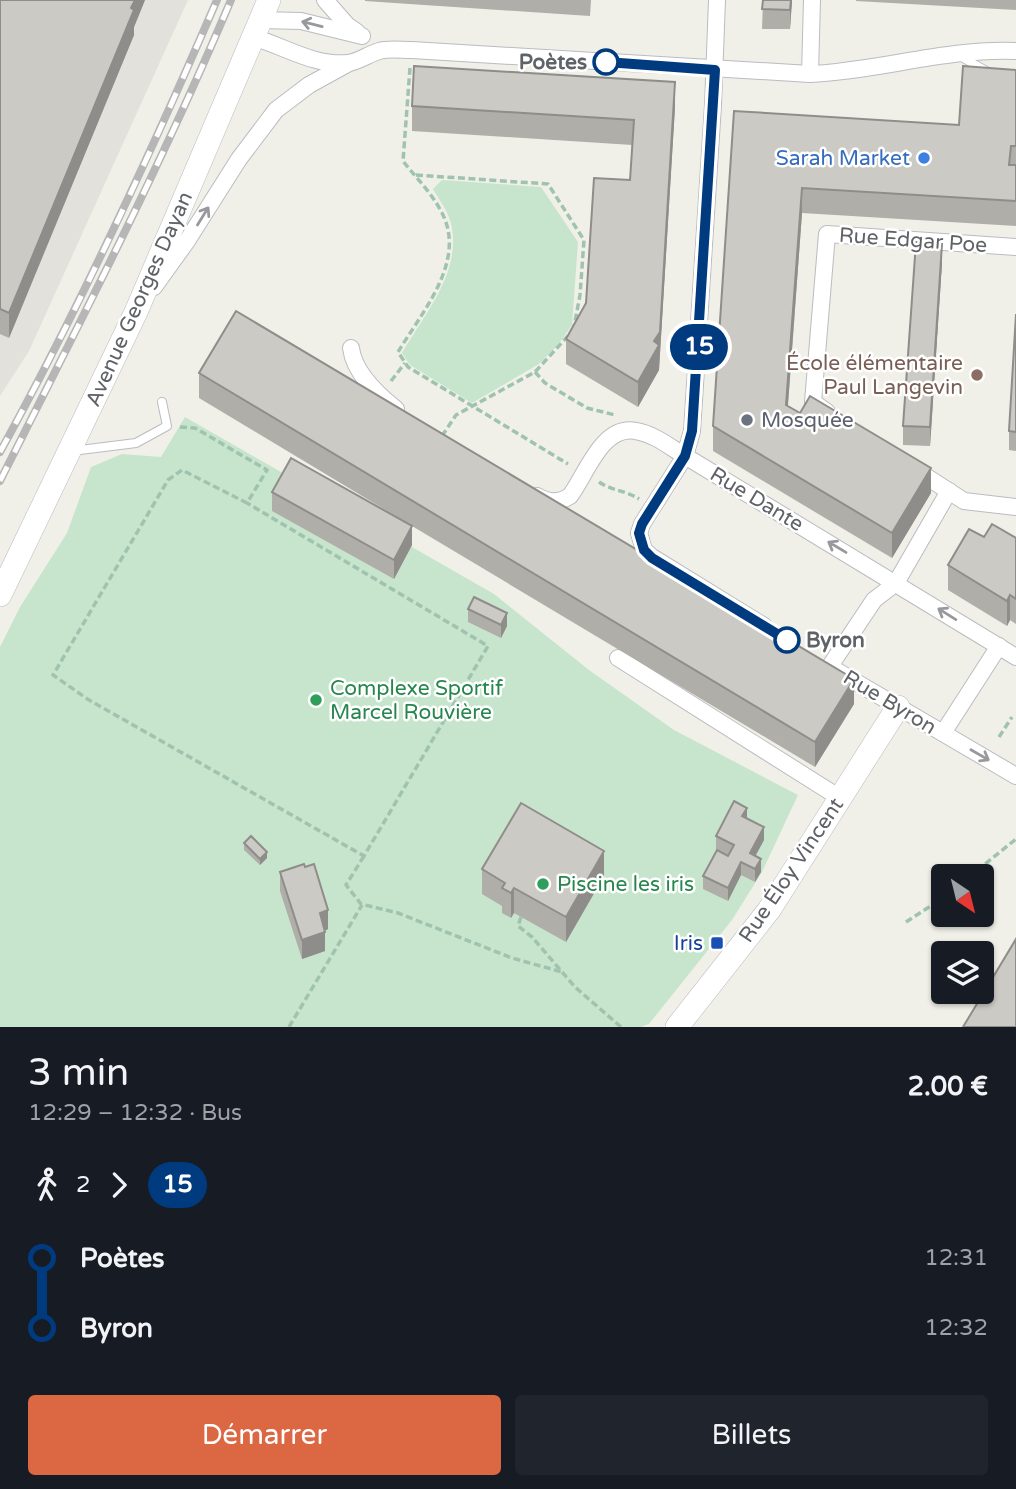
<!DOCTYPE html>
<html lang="fr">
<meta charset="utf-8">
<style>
body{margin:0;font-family:"Varela Round",sans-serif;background:#20242c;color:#f1f3f6;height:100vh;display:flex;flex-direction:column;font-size:26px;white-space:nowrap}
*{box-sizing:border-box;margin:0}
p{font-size:23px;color:#9ea1a6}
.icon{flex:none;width:38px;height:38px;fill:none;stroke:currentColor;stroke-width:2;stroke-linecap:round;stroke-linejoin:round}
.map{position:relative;height:1027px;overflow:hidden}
.drawer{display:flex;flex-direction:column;background:#171b24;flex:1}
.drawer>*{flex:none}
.badge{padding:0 14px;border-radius:23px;font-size:24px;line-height:46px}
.needle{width:46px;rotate:145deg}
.tools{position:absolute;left:931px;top:864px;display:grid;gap:14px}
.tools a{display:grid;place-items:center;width:63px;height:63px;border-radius:7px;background:#171b24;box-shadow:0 2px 5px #0004;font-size:35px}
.map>.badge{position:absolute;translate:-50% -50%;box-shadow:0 0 0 4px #fff}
.legs{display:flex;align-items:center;gap:10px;height:77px;padding:0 28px;font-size:23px}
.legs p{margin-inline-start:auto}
.headline{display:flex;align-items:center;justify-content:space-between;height:119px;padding:0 28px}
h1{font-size:38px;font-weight:600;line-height:52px}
.button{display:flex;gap:14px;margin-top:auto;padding:14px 28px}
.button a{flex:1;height:80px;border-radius:7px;background:#db6843;color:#fff;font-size:28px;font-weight:600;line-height:80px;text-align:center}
.button a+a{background:#20242c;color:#f1f3f6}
ul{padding:0 28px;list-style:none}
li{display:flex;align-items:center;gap:24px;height:70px;font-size:26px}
li i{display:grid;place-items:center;width:10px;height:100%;margin:0 9px;background:currentColor}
li i::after{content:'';width:18px;height:18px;margin:-9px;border:5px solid;border-radius:50%;background:#171b24}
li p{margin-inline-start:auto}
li:first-child i{background:linear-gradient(#0000 50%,currentColor 0)}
li:last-child i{background:linear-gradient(currentColor 50%,#0000 0)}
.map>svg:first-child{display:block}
.industrial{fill:#e2e1dc}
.green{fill:#c7e5cc}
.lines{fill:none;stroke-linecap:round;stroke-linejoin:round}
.lane-casing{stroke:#babcc0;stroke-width:10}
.street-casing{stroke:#babcc0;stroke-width:18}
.secondary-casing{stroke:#b9bbc0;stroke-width:24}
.path{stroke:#a0c3b0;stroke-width:3.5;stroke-dasharray:7 3.5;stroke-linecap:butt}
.lane{stroke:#fff;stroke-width:8}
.street{stroke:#fff;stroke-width:16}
.secondary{stroke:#fff;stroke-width:23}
.rail-casing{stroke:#b6b6b7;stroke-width:8}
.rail{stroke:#fff;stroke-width:5;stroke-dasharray:16;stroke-linecap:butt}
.wall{fill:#afaea9}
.shaded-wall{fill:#8f8d8a}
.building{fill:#cccac5;stroke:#8f8d8a;stroke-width:2}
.oneway{stroke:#97999c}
.line-1-casing{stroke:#fff;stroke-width:16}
.line-1{stroke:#003b80;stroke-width:10}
.stop-1-dot{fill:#fff;stroke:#003b80;stroke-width:3.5}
.shop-dot{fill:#3f7fe0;stroke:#fff;stroke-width:2.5}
.education-dot{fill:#8d6e63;stroke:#fff;stroke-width:2.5}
.worship-dot{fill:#6b7280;stroke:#fff;stroke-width:2.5}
.leisure-dot{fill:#2e9e5b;stroke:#fff;stroke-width:2.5}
.transit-dot{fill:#1a4fb4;stroke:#fff;stroke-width:2.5}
.labels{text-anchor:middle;stroke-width:5;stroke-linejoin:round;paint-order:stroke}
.stop-label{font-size:21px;font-weight:bold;fill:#5f6267;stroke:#fff;text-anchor:end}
.shop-label{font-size:21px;fill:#366cbe;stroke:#fff;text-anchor:end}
.street-label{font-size:21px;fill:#5f6267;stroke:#fff}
.education-label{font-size:21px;fill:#785e54;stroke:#fff;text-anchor:end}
.worship-label{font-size:21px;fill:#5b616d;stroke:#fff;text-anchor:start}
.leisure-label{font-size:21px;fill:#27864d;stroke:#fff;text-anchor:start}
.transit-label{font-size:21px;fill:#164399;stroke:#fff;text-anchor:end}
</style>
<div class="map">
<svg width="1016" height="1027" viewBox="0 0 1016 1027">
<rect width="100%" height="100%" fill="#f0f0e8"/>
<path class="industrial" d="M0,0H188L29,351L0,396Z"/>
<g class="green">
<path d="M442,180L541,187L578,242L572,325L558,345L539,364L472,403L410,365L402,353C424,315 460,274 452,228C450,214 440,201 433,189Z"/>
<path d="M185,417L494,594L589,670L674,730L798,795L762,872L732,920L649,1024L641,1027H0V647L20,607L67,533L91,467L122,454L161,457Z"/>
</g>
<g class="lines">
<defs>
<g id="lane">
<path d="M960,56L988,72"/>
<path d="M72,451L136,443L167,426L162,402"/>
</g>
<g id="street">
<path d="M325,0L347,25L357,32"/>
<path d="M717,0L713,105L692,431L685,456L642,524L639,533L644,550L652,557L764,626"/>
<path d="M260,20L301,21L362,36"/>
<path d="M252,37C285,46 312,66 348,63C358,62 369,54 379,51C389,48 401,50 412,50L810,74C879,71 946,48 1016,51"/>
<path d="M810,74L812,0"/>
<path d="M154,287L187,241L239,159L276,110L309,85L349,63"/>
<path d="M351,348C354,373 377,394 396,409"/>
<path d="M827,412L813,402L827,234L1016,247"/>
<path d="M913,468L964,501L1016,507"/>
<path d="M537,496C549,503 559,503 570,496C586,475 602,424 636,431C654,434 670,447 685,456L1016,657"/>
<path d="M618,658L840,798"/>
<path d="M830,666L874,600L896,583L949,491"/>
<path d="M837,671L1016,776"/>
<path d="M943,733L999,646"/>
</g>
<g id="secondary">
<path d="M0,595L136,312L269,0"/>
<path d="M677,1027L769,910L898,707"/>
</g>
</defs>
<use href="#lane" class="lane-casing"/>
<use href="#street" class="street-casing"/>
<use href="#secondary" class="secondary-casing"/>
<g class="path">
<path d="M410,68L403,161C416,178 432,193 442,213C467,261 422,312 398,352L408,367L568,464"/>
<path d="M416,175L548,184L584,240L580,295L574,327"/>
<path d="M535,372L545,383L587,408L615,415"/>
<path d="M391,381L405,363"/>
<path d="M180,427L195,428L267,470L247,503L182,470L168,480L53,675L89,700L364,856L488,646L247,503"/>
<path d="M442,436L456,415L535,372L568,336"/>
<path d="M599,482C612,491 625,490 639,499"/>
<path d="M999,737L1012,717"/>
<path d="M364,856L346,885L361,904L398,913L512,958L562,972"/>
<path d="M969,877L1016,839"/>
<path d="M521,917L518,926L532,937L575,987L621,1027"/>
<path d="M906,922L943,898"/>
<path d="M289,1027L362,905"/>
</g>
<use href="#lane" class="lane"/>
<use href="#street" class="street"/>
<use href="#secondary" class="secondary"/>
<defs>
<g id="rail">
<path d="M0,452C81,305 151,153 217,0"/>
<path d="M0,481C80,322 162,164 231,0"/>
</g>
</defs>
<use href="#rail" class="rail-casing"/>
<use href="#rail" class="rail"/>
</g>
<g class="wall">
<path d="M0,0H145L134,27V35L9,338L0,334Z"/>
<path d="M365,0H591L590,16L365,1Z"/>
<path d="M763,0H792L790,29H762Z"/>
<path d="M856,0H1016V10L856,1Z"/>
<path d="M1016,70V226L802,213L788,406L931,493L892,558L713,451V426L734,111L959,125Z"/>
<path d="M412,106L675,107L659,370L638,407L566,364V339L586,303L630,180L632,145L412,131Z"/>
<path d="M942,263L930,446L903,445V426Z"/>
<path d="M1016,314V451L1009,450V431Z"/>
<path d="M199,373L854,704L815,767L412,526V545L394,579L272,511V492L412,526L199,398Z"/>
<path d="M984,537L1016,538V624L1010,620L1007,626L948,590V565Z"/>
<path d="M468,609L507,626L501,638L468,622Z"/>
<path d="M747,819L764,840L755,856L761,872L755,882L741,875L728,901L703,889V876L728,856L716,849V836Z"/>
<path d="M244,843L267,858L260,865L244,850Z"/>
<path d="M482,869L604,876L566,942L514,913L511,918L502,913V906L482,894Z"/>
<path d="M280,872L328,929L325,931V951L302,959L280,891Z"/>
</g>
<g class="shaded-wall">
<path d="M135,0H145L134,27V35L9,338V313Z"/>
<path d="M791,0H792L790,29V10Z"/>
<path d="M675,82V107L659,370L638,407V382L654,341Z"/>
<path d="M802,188V213L786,430V405Z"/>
<path d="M942,244V263L930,446V427Z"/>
<path d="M931,468V493L892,558V533Z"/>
<path d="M412,526V545L394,579V560Z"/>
<path d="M1010,595V620L1007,626V601Z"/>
<path d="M507,613V626L501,638V625Z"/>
<path d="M854,679V704L815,767V742Z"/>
<path d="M747,808V821L742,816Z"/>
<path d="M764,827V840L750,866V853Z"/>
<path d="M604,851V876L566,942V917Z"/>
<path d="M267,852V858L260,865V859Z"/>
<path d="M761,859V872L755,882V869Z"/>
<path d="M741,862V875L728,901V888Z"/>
<path d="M514,888V913L511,918V893Z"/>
<path d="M328,910V929L320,933V913Z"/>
<path d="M325,932V951L302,959V940Z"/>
</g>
<g class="building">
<path d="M0,0H135L131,8L134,10L9,313L0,309Z"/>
<path d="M763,0H791L790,10L762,9Z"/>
<path d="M414,66L675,82L660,332L654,341L659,345L638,382L566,339L586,303L594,178L630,180L634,120L412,106Z"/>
<path d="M963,66L1016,70V146H1011L1009,165H1016V201L802,188L786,405L800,413L810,396L931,468L892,533L713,426L734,111L959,125Z"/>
<path d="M916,242L942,244L930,427L903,426Z"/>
<path d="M236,311L854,679L815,742L199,373Z"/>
<path d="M1016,314V432L1009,431Z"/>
<path d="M291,458L412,526L394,560L272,492Z"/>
<path d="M992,524L1016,538V599L1010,595L1007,601L948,565L969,529L984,537Z"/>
<path d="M474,597L507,613L501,625L468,609Z"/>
<path d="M734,801L747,808L742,816L764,827L750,853L761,859L755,869L741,862L728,888L703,876L717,850L728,856L734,845L716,836Z"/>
<path d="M521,803L604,851L566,917L514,888L511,893L502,888L505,883L482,869Z"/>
<path d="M251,836L267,852L260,859L244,843Z"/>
<path d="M304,864L305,867L314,864L328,910L320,913L325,932L302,940L280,872Z"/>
<path d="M1016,939V1027H963Z"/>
</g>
<defs><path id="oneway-shaft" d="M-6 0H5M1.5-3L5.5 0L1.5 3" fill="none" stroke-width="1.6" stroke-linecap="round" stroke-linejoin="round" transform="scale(1.75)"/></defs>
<g class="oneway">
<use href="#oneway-shaft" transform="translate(312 24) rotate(-166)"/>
<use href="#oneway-shaft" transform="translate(203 216) rotate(-58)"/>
<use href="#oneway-shaft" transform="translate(837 547) rotate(-149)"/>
<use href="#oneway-shaft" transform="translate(947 614) rotate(-148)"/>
<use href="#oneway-shaft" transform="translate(980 755) rotate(30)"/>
</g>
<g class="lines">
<defs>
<path id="line-1" d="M606,62L715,70L692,431L685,456L642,524L639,533L644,550L652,558L787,640"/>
</defs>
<use href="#line-1" class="line-1-casing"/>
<use href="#line-1" class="line-1"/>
</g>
<g class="stop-1-dot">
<circle cx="606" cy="62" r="12"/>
<circle cx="787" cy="640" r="12"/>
</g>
<circle class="shop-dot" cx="924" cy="158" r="7"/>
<circle class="education-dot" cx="977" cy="375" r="7"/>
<circle class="worship-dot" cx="747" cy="420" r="7"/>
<g class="leisure-dot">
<circle cx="316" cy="700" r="7"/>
<circle cx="543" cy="884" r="7"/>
</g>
<rect class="transit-dot" x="710" y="936" width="14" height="14" rx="3.5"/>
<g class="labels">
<g class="stop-label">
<text x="587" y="69">Poètes</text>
<text x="806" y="647" text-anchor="start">Byron</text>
</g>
<g class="shop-label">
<text x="910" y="165">Sarah Market</text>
</g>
<g class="street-label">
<text transform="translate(913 240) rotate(4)" y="7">Rue Edgar Poe</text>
<text transform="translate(139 299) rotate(-66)" y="7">Avenue Georges Dayan</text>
<text transform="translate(757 499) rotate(31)" y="7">Rue Dante</text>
<text transform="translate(890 702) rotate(31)" y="7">Rue Byron</text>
<text transform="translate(791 870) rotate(-56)" y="7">Rue Éloy Vincent</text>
</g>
<g class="education-label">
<text x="963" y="370">École élémentaire<tspan x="963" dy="24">Paul Langevin</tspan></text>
</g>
<g class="worship-label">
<text x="761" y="427">Mosquée</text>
</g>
<g class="leisure-label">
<text x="330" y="695">Complexe Sportif<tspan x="330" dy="24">Marcel Rouvière</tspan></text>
<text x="557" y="891">Piscine les iris</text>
</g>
<g class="transit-label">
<text x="703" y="950">Iris</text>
</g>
</g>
</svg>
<div class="tools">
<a><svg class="needle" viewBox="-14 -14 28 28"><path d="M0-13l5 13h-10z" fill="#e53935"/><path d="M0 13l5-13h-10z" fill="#9ea1a6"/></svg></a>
<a><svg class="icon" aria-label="layers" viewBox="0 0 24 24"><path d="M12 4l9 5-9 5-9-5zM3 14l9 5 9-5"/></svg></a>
</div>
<b class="badge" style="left:699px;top:347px;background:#003b80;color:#fff">15</b>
</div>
<section class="drawer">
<div class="headline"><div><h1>3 min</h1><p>12:29 – 12:32 · Bus</p></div><b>2.00 €</b></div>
<div class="legs"><svg class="icon" aria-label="walk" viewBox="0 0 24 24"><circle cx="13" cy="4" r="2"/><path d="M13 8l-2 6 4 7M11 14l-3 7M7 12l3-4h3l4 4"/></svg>2<svg class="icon" aria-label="forward" viewBox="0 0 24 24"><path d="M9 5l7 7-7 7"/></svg><b class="badge" style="background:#003b80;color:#fff">15</b></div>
<ul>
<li><i style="color:#003b80"></i><b>Poètes</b><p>12:31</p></li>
<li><i style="color:#003b80"></i><b>Byron</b><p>12:32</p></li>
</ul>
<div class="button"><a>Démarrer</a><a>Billets</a></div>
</section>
